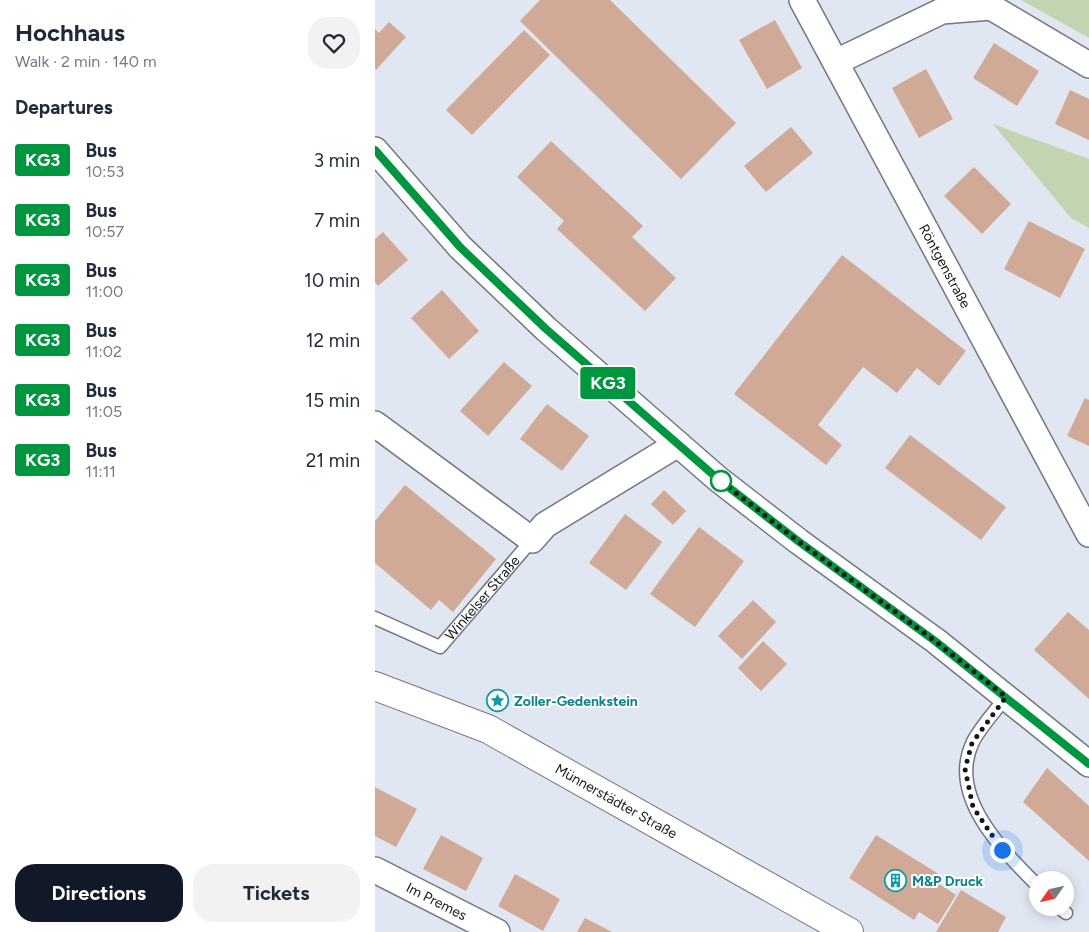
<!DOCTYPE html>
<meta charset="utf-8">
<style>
body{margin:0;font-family:Figtree,sans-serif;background:#f2f2f3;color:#1f2937;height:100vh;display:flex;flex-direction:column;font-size:19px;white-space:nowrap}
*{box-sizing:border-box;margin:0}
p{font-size:16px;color:#747a83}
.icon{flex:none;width:28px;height:28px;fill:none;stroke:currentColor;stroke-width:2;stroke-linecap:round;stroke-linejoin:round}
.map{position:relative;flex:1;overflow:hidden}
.sheet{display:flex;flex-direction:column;background:#fff;width:375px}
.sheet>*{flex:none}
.badge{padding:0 10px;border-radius:4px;font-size:18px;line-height:32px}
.needle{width:32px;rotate:236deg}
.buttons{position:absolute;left:654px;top:871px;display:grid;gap:10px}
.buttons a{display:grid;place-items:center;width:45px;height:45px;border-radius:50%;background:#fff;box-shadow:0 2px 12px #0003;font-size:25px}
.you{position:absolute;width:25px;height:25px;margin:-12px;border:4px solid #fff;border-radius:50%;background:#1a73e8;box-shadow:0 0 0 8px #1a73e833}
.map>.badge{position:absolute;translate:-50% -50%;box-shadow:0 0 0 2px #fff}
h2{padding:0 15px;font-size:19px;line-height:45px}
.round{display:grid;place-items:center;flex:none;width:52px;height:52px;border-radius:20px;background:#f2f2f3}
.headline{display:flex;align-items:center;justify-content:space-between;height:85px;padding:0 15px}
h1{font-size:24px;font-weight:700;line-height:38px}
.cta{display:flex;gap:10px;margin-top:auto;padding:10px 15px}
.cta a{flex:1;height:58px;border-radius:20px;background:#111827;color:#fff;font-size:20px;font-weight:700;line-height:58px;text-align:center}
.cta a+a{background:#f2f2f3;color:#1f2937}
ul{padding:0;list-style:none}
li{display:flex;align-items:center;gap:15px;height:60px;padding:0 15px}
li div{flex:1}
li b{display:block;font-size:19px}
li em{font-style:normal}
li .badge{min-width:55px;font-weight:700;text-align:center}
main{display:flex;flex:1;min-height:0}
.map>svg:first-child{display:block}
.green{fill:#c3d4b3}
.building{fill:#d0aa96}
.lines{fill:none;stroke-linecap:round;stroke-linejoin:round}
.service-casing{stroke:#727781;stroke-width:15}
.minor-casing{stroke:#727781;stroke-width:28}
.primary-casing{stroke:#727781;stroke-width:30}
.service{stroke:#fff;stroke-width:12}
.minor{stroke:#fff;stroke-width:25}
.primary{stroke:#fff;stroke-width:28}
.line-casing{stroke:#fff;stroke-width:11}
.line{stroke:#009640;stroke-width:8}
.walk{stroke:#14161a;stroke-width:5;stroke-dasharray:0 9}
.stop-dot{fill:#fff;stroke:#009640;stroke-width:2.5}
.labels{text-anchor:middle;stroke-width:4;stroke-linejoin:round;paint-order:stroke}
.street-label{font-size:14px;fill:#14161a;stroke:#fff}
.culture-label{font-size:14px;font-weight:bold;fill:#0d838f;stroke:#fff;text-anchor:start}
</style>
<main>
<section class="sheet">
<div class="headline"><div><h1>Hochhaus</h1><p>Walk · 2 min · 140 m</p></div><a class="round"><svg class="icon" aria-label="heart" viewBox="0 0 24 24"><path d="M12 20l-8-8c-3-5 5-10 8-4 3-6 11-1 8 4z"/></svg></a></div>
<h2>Departures</h2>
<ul>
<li><span class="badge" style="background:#009640;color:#fff">KG3</span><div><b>Bus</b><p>10:53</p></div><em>3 min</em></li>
<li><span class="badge" style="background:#009640;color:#fff">KG3</span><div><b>Bus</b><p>10:57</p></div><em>7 min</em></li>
<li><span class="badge" style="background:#009640;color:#fff">KG3</span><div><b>Bus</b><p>11:00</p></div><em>10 min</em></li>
<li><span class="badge" style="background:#009640;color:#fff">KG3</span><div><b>Bus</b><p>11:02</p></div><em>12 min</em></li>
<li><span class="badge" style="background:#009640;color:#fff">KG3</span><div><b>Bus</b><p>11:05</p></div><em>15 min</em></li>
<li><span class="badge" style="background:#009640;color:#fff">KG3</span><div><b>Bus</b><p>11:11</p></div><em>21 min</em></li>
</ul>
<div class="cta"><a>Directions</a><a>Tickets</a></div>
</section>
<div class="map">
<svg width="714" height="932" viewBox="0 0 714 932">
<rect width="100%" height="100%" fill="#e1e7f2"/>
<g class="green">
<path d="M646,0H714V38Z"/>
<path d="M618,124L714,159V228L696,218Z"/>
</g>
<g class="building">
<path d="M165,0H235L361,123L306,179L145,21Z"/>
<path d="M400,20L427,68L392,89L364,40Z"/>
<path d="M14,22L31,37L1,70L0,68V29L4,33Z"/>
<path d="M149,30L175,55L97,135L71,110Z"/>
<path d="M619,43L664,71L642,106L598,78Z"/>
<path d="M551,69L578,119L544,138L517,88Z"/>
<path d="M695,90L714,99V140L680,124Z"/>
<path d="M416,127L438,153L391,192L369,166Z"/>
<path d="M176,141L268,226L257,237L301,278L270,311L182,229L189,221L142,177Z"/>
<path d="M599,167L636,204L607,234L569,196Z"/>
<path d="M654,221L710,249L685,298L629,269Z"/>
<path d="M8,232L33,260L3,286L0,282V239Z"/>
<path d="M467,255L591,351L564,386L542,368L522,393L488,367L443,425L467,445L451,465L359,394Z"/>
<path d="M67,290L104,331L74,359L36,318Z"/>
<path d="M129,362L157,386L113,436L85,411Z"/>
<path d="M710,398L714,400V446L692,436Z"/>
<path d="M172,404L214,436L187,471L145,439Z"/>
<path d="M535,435L631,507L606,540L510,468Z"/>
<path d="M30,485L121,559L78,612L64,600L56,610L0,563V521Z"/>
<path d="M289,490L311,511L298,525L276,504Z"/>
<path d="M250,514L287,542L251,590L214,563Z"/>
<path d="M324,527L369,561L320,627L275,594Z"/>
<path d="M378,600L401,622L367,659L343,636Z"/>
<path d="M693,612L714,630V699L659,650Z"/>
<path d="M388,641L412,664L386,691L363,668Z"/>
<path d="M672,768L714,806V861L648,802Z"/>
<path d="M0,787L42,809L21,847L0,836Z"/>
<path d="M66,835L108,858L91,891L48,869Z"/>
<path d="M501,835L567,876L563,883L581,895L563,924L544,912L539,920L474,878Z"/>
<path d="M140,874L185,899L168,931L123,906Z"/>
<path d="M586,890L631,917L623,932H561Z"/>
<path d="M210,918L237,932H202Z"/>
</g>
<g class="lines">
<defs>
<g id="service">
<path id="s1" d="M0,618L65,647L157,540"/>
<path d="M631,697C622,709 602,731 597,744C573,797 628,851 662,885"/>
<path d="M685,908L691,913"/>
</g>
<g id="minor">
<path id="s2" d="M427,0L714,534"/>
<path d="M461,62L567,11L616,7L714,65"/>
<path d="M0,150L85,247L171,329L343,479L423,541L561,641L714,764"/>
<path d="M0,424L157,540L170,525L303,444"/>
<path id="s3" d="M0,870L122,932"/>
</g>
<g id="primary">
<path id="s4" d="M0,686L113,729L474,932"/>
</g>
</defs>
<use href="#service" class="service-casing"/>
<use href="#minor" class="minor-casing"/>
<use href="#primary" class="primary-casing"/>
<use href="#service" class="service"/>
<use href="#minor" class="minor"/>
<use href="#primary" class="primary"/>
</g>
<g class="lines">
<defs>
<path id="line" d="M0,150L85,247L171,329L343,479L423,541L560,641L714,764"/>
</defs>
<use href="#line" class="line-casing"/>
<use href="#line" class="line"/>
<path class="walk" d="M346,481L343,479L423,541L560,641L631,697L597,743L590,769L598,807L627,850"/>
</g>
<defs>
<symbol id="sight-ring" viewBox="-11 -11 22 22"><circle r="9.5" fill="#fff" stroke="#0f9aa8" stroke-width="1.5"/><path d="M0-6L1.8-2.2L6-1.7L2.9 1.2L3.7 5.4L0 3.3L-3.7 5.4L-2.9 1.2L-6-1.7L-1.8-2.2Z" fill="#0f9aa8"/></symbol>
<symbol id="building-ring" viewBox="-11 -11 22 22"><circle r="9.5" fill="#fff" stroke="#0f9aa8" stroke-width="1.5"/><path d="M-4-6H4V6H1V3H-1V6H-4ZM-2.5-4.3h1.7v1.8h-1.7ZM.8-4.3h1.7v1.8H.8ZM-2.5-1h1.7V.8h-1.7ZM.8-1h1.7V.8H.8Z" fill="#0f9aa8"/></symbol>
</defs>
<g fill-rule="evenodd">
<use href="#sight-ring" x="110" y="688" width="25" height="25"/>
<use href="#building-ring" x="508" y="868" width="25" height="25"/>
</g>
<circle class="stop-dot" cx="346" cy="481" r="10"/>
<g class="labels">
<g class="street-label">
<text dy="5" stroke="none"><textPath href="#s2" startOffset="302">Röntgenstraße</textPath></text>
<text dy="5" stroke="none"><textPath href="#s1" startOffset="136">Winkelser Straße</textPath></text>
<text dy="5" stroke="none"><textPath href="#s4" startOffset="268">Münnerstädter Straße</textPath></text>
<text dy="5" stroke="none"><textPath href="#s3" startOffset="69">Im Premes</textPath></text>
</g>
<g class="culture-label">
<text x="139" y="706">Zoller-Gedenkstein</text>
<text x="537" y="886">M&amp;P Druck</text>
</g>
</g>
</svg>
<div class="buttons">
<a><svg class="needle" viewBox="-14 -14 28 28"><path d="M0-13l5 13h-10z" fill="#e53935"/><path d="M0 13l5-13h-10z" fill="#747a83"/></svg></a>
</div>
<div class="you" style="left:627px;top:850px"></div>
<b class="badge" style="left:233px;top:383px;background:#009640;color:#fff">KG3</b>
</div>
</main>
